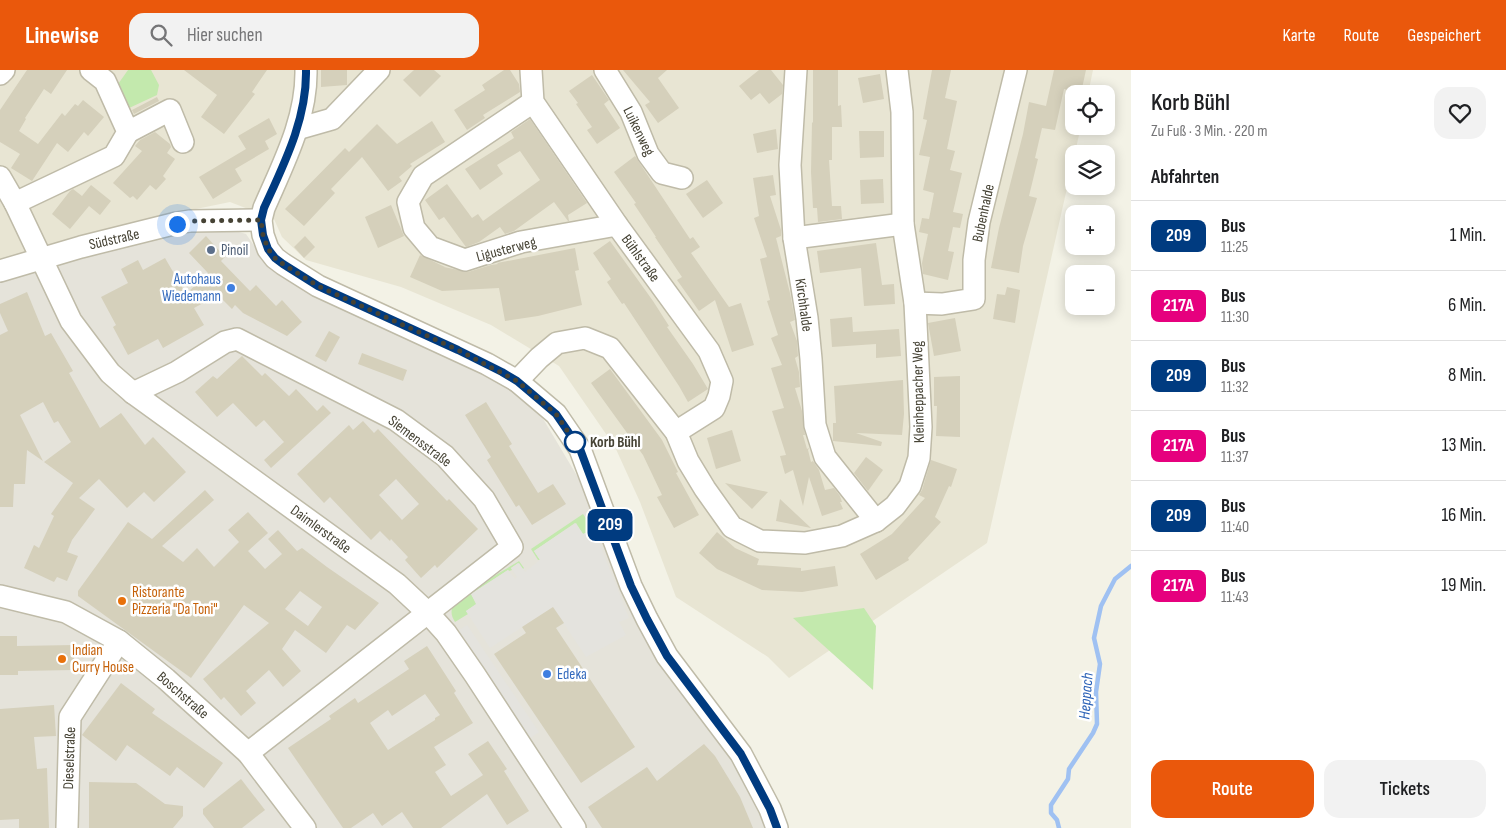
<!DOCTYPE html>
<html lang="de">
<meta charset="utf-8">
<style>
body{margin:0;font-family:"Sofia Sans Condensed",sans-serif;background:#f2f2f2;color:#202124;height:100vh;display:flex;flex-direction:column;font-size:19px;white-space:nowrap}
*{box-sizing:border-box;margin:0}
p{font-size:16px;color:#757577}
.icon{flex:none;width:28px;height:28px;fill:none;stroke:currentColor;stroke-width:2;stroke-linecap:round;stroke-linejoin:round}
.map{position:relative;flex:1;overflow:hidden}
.drawer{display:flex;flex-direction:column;background:#fff;width:375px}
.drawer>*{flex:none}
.badge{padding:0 10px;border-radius:8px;font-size:18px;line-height:32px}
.tools{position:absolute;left:1065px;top:15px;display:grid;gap:10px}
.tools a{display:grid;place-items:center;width:50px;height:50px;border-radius:10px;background:#fff;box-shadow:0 2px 12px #0003;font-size:25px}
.you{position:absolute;width:25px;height:25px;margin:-12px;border:4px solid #fff;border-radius:50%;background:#1a73e8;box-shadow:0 0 0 8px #1a73e833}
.map>.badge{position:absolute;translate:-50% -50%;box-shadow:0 0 0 2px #fff}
h2{padding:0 20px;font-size:19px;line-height:45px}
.round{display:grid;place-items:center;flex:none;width:52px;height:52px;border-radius:15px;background:#f2f2f2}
.summary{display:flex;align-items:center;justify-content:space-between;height:85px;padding:0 20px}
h1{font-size:24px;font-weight:600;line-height:38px}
.button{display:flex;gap:10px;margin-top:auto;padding:10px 20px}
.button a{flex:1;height:58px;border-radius:15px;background:#ea580c;color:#fff;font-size:20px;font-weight:600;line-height:58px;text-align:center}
.button a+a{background:#f2f2f2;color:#202124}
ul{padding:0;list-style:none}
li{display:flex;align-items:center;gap:15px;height:70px;padding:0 20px;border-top:1px solid #e0e0e0}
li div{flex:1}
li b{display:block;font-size:19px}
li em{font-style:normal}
li .badge{min-width:55px;font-weight:700;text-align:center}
header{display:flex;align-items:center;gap:30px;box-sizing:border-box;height:70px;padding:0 25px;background:#ea580c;color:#fff}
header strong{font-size:24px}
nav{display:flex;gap:28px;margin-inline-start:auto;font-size:18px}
.search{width:350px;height:45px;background:#f2f2f2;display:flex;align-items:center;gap:12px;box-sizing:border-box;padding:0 18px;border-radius:15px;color:#757577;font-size:19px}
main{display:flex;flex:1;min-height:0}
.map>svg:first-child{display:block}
.residential{fill:#e8e5d3}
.industrial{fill:#e5e3da}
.green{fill:#c3e9ad}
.parking{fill:#e4e3de}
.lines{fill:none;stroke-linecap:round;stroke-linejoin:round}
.stream{stroke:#9fc1f2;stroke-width:4.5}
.building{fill:#d5d0bb;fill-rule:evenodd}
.minor-casing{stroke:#bfbba8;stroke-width:24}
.minor{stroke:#fff;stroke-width:21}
.line-casing{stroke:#fff;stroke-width:11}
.line{stroke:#003b80;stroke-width:8}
.walk{stroke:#464335;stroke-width:5;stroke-dasharray:0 9}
.service-dot{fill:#5c6f8a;stroke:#fff;stroke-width:2}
.shop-dot{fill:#3f7fe0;stroke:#fff;stroke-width:2}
.stop-dot{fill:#fff;stroke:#003b80;stroke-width:2.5}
.food-dot{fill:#e8710a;stroke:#fff;stroke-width:2}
.labels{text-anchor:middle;stroke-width:5;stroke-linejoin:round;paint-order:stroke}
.street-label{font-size:15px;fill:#464335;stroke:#fff}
.service-label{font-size:15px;fill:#4e5e75;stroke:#fff;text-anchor:start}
.shop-label{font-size:15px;fill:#366cbe;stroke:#fff;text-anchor:end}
.stop-label{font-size:15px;font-weight:bold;fill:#464335;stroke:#fff;text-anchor:start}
.food-label{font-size:15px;fill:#c56008;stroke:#fff;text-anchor:start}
.water-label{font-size:16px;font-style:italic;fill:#2a61b6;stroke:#fff}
</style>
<header>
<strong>Linewise</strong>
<div class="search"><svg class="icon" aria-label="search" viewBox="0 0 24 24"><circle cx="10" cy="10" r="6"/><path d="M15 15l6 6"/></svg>Hier suchen</div>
<nav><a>Karte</a><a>Route</a><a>Gespeichert</a></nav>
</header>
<main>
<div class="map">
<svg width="1131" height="758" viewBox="0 0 1131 758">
<rect width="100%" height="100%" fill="#f3f2e6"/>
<path class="residential" d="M0,0H1093L1088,24H1074V56H1081L987,473L789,608L768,587L676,527L640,432L615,377L559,296L491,255L401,217L306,190L282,167L274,149L230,132L162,146L16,187L0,194Z"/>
<path class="industrial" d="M218,156L246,164L264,190L486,299L539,342L595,436L679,610L759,729L770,758H0V207L164,161Z"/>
<g class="green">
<path d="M128,0H151L159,15L157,25L127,39L116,17Z"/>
<path d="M583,444L594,460L583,464L575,453L534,481L540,490H538L531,479Z"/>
<path d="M519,491L524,498L523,499L518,493L511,498L512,500L509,501L508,500L471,524L477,534L466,541L468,544L455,552C452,547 450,542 453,537C460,525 505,500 519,491Z"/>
<path d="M864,538L876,556L873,620L793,548Z"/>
</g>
<g class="parking">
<path d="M576,453L583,464L594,460L629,548L619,552L626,565L586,587L553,537L490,578L466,541L476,534L471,524L508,500L515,509L517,507L511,498L519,493L525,502L540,490L534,481Z"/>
<path d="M467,555L539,662L529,669L456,562Z"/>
</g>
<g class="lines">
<path class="stream" d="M1059,758L1057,750L1051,743V735L1068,709L1069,699L1093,663L1097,654L1096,622L1100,594L1094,568L1101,536L1115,509L1131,496"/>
</g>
<g class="building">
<path d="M27,0H67L51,24L44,19L25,48L26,49L19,61L38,74L62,43L65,46L75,34L78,36L83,30L104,47L88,66L84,62L68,82L57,73L32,111L11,98L20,84L0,72V40Z"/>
<path d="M184,0H267L252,22L255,24L224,64L201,47L217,25Z"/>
<path d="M321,0H347V15L321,17Z"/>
<path d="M414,0H434L441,6L420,27L403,10Z"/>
<path d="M504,0H510L519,14L520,22L483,45L485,48L467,60L454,40L485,20L482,15Z"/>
<path d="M623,0H667L658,8L679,38L658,53L645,35L650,32Z"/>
<path d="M759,0H771L783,15L782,24L769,34L760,23L751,30L739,16Z"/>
<path d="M813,0H838V36L841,35L842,57H832V90H829L832,136H841L842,149L818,152L817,138H813L811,102L812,52L813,53Z"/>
<path d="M932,0H951L945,28L957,31L947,79L955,81L950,100L962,103L953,142L963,144L960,158L953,157L948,181L954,182L948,210L923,204L922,193L928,164L919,162L922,148L929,149L934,123L923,120L930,87L919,85L927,50L923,49Z"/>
<path d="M1054,0H1086L1081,23L1064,19L1055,60L1042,58L1035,88L1038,89L1029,126L1037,128L1023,176L1019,203L991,198L999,158L1023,64L1029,32L1046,36Z"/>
<path d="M880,4L884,29L863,33L858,8Z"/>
<path d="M592,5L609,30L604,34L620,58L597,74L587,60L592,57L576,34L578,33L569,21Z"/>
<path d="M157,27L159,31L134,44L132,40Z"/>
<path d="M269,48L277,64L265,71L269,79L235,99L242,111L213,129L199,107L246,79L238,66Z"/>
<path d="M530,49L587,133L568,145L569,151H568L554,132L514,161L505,164L500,157L479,172L466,177L444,147L439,150L425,130L447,114L472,148L478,144L483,151L540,110L520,81L497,95L503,104L480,120L465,99L514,68L511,62Z"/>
<path d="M432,51L445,72L410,94L412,96L399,107L402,111L388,121L362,87L331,119L335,123L304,156L285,139L345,78L349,82L377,54L397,74Z"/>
<path d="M776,59L778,79L757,83L753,64Z"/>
<path d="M859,61H884V87L860,88Z"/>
<path d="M155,62L170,74L171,77L167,83L175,89L163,106L166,109L156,120L150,115L137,130L133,126L130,128L113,113L142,81L135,76L140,70Z"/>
<path d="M635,86L690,169L693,167L700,177L691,183L729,237L741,233L754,275L732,282L715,230L699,241L677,210L682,207L655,167H656L634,134L636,133L614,102Z"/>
<path d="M773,105L776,125L770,126L781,160V166L776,168L790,223L795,250L790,252L797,271L798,286L795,288L799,302L800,317L795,318L802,341L805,365H803L807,379L809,378L808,380L811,392L813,391L819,400L825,420L834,418L840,426L842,432H840L843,439L822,446L809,407L803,436L793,400L785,404L780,386L786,385L772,341L784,338L771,298L782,295L771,268L778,265L767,231L770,230L760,189L767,187L754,148L759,146L753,108Z"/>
<path d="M883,109L884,133L861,134L860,110Z"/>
<path d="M707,110L723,133L703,148L686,124Z"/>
<path d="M91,115L111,131L100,145L89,136L70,159L52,144L70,121L73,119L82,126Z"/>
<path d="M391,135L404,166L378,178L365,147Z"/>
<path d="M206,166L225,187L221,191L250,221L256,215L276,236L282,230L302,252L287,266L243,243L235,235L232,239L218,225L194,238L204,255L163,278L158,269L128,285L113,257L116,255L101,227L128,213L121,199L138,190L143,200L165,188L186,224L208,203L189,183Z"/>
<path d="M305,166L315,177L304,188L294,177Z"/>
<path d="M610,171L653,231L669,256L667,257L693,294L708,319L688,332L679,316L624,233L622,234L607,212L611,209L593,183Z"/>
<path d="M876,173L882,215L894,214L895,234L864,236L861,198L820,203L817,181Z"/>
<path d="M575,178L579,200L575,201L582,235L538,246L505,251L499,218L442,221L410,207L420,185L445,197H444L468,202L491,195L498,194L497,193Z"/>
<path d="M1007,217L1020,220L1015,253L993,249L997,224L1005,225Z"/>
<path d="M27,222L45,266L51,263L73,301L69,303L100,358L121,343L145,375L153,367L186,402L154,432L144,422L127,438L99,409L79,428L95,439L72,470L67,482L78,486L67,511L57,507L54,512L24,498L34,475L39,478L54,446L51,444L73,413L44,392L71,372L58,351L54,353L43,332L20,345L43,391L27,380L25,414H14L13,437H0V265L8,261L0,243V234Z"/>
<path d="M852,247L853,262L899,259L901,286L876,288V274L832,277L830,249Z"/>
<path d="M955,248L961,281L934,286L928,253Z"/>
<path d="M329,261L340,267L326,292L315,286Z"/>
<path d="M362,283L407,300L403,311L358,294Z"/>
<path d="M242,286L262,306L265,303L289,326L296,319L317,341L323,335L331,343L271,398L264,390L284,372L264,350L256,357L233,333L217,347L195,322L213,306L217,309Z"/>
<path d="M610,299L662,370L678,402L676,403L699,445L674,458L657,427L662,425L643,385L591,313Z"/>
<path d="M960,306V367L936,366L937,336H934V307Z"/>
<path d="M903,310L904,344L902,365L856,363L882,372L881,376L833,371V353H836L834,316Z"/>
<path d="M486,332L512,374L509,376L538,423L553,414L566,434L532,455L519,435L516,437L487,390L491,387L465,345Z"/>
<path d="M363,351L374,363L378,359L447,431L449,429L478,459L437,498L435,495L421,508L405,490L408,487L391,469L390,471L380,461L371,470L330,427L324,433L297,404L349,355L353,360ZM396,409L419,434L402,450L379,425Z"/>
<path d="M732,360L741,391L716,399L707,368Z"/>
<path d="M866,387L883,400L868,421L854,403Z"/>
<path d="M931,390L957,399L951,417L949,416L935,447L941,452L908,488L909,490L876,510L860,484L892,464L925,428L919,425L922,420Z"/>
<path d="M725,413L768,422L752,439Z"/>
<path d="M205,420L214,430L162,476L183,492L197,478L214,497L239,472L228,460L248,442L268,463L248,481L265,499L282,484L268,469L278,460L297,481L302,478L327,497L379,533L355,560L347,555L326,583L295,560L282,579L301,601L283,617L269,600L246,621L256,633L241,646L224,627L221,630L203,609L269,553L244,535L191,608L78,526V521L128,452L152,469ZM300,521L322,537L308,556L285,539Z"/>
<path d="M780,429L811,458L776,451Z"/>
<path d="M717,462L735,478L759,489L757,495L801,498V501L835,496L838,516L802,522L762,520L717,499L699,483Z"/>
<path d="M553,537L564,553L556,558L635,677L581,713L494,584L526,563L522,557Z"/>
<path d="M0,566H17V576L74,575V600L18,601V605H0Z"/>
<path d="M427,576L456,621L454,623L473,653L434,677L446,695L435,702L451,726L483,705L468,684L488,671L507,699L504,701L529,741L507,755L487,724L441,758H413L402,742L382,756L373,743L351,758H343L288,678L331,649L329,646L355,628L358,633L409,599L404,591ZM425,624L440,645L435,648V650L388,680L370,653L388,640L392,646Z"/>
<path d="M121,613L155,639L152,643L223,693L204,718L177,697L170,706L127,675L116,691L82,665Z"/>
<path d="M54,635L56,666L34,667L37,699L47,698L49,758H19V749L0,750V639Z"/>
<path d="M704,674L715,686L740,727L753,758H602L588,737L647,697L657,711Z"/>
<path d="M241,709L265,740L242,758H214L203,744V739Z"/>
<path d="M89,712L136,713L165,734L183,736V746L173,758H89Z"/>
</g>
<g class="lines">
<defs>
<g id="minor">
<path d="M306,0C307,49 283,94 264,138L261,150L263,165L268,179L275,188L283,194L318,216L487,294L517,311L556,344L580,379L631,516L647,549L667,586L741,684L770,739L777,758"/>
<path d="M531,0L533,32L617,155L709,281L722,311L719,326L714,338L676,362"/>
<path d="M605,0L631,42L648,84L662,103L682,108"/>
<path d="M796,0L790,95L794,168L807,248L811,289L815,355L825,387L876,451"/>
<path d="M0,4L4,0"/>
<path d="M533,32L423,106L408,132L414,158L430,177L465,190L521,172L617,155"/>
<path d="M297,59L332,49L379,0"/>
<path d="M128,62L170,40L183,72"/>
<path d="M0,107L15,133L71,251L110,303L133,323L397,514L428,543L446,563L475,605L575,758"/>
<path d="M15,133L114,86L128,62L105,11L91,0"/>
<path d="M794,168L903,154"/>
<path d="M0,201L81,177L177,153L190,151L261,150"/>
<path d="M915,233L942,234L974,229V190L979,152L1016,0"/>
<path d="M517,311L539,288L557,273L585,268L610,278L676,362L688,391L705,419L732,457L760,471L805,473L842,466L876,451L895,436L910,416L919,388L921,357L915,233L903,154L902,42L897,0"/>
<path d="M133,323L177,302L225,272L237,269L396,350L445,386L484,429L512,477L248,683"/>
<path d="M0,526L66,542L119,571L166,609L248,683L305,758"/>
<path d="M67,758L70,647L119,571"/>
</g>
</defs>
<use href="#minor" class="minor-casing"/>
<use href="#minor" class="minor"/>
</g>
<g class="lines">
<defs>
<path id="line" d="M306,0C307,49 284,94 264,138L261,150L263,165L268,179L275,188L283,194L318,216L458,280L502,302L517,311L556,344L580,379L631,516L647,549L667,586L741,684L770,739L777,758"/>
</defs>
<use href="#line" class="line-casing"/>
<use href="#line" class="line"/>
<path class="walk" d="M177,154L190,151L261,150L263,165L268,179L275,188L283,194L318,216L458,280L517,311L556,344L575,372"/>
</g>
<circle class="service-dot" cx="211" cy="180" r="5"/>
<g class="shop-dot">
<circle cx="231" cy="218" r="5"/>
<circle cx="547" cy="604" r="5"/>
</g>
<circle class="stop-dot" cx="575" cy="372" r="10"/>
<g class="food-dot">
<circle cx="122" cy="531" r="5"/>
<circle cx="62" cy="589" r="5"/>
</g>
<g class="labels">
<g class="street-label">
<text transform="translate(639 61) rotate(64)" y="5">Luikenweg</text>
<text transform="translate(983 143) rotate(-78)" y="5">Bubenhalde</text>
<text transform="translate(114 169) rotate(-13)" y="5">Südstraße</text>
<text transform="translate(506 179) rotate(-15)" y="5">Ligusterweg</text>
<text transform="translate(641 188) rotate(54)" y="5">Bühlstraße</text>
<text transform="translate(804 235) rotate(82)" y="5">Kirchhalde</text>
<text transform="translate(918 322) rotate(-91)" y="5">Kleinheppacher Weg</text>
<text transform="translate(420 371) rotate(37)" y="5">Siemensstraße</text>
<text transform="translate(321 459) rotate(36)" y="5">Daimlerstraße</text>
<text transform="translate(183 625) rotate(41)" y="5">Boschstraße</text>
<text transform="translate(69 688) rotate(-88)" y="5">Dieselstraße</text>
</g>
<g class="service-label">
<text x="221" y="185">Pinoil</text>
</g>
<g class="shop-label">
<text x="221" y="214">Autohaus<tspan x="221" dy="17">Wiedemann</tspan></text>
<text x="557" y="609" text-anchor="start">Edeka</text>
</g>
<g class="stop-label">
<text x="590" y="377">Korb Bühl</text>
</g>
<g class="food-label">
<text x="132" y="527">Ristorante<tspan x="132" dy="17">Pizzeria "Da Toni"</tspan></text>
<text x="72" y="585">Indian<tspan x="72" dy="17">Curry House</tspan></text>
</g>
<g class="water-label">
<text transform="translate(1085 626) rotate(-86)" y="6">Heppach</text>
</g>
</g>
</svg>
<div class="tools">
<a><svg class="icon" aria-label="locate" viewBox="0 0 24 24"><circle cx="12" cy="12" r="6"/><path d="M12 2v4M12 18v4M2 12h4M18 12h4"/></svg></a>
<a><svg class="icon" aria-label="layers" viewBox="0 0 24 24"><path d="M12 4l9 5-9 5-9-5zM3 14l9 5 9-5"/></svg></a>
<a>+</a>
<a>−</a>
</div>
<div class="you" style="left:177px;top:154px"></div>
<b class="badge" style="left:610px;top:455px;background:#003b80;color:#fff">209</b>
</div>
<section class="drawer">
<div class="summary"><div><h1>Korb Bühl</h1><p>Zu Fuß · 3 Min. · 220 m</p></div><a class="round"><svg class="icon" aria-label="heart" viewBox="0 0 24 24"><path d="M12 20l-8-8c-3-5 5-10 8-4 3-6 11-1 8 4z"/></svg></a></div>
<h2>Abfahrten</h2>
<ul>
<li><span class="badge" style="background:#003b80;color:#fff">209</span><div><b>Bus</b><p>11:25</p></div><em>1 Min.</em></li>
<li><span class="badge" style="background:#e6007e;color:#fff">217A</span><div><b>Bus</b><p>11:30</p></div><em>6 Min.</em></li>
<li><span class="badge" style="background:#003b80;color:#fff">209</span><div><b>Bus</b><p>11:32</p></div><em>8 Min.</em></li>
<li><span class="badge" style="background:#e6007e;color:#fff">217A</span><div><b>Bus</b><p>11:37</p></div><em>13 Min.</em></li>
<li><span class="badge" style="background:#003b80;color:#fff">209</span><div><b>Bus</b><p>11:40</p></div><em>16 Min.</em></li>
<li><span class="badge" style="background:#e6007e;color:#fff">217A</span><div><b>Bus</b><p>11:43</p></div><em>19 Min.</em></li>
</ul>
<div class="button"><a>Route</a><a>Tickets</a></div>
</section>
</main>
